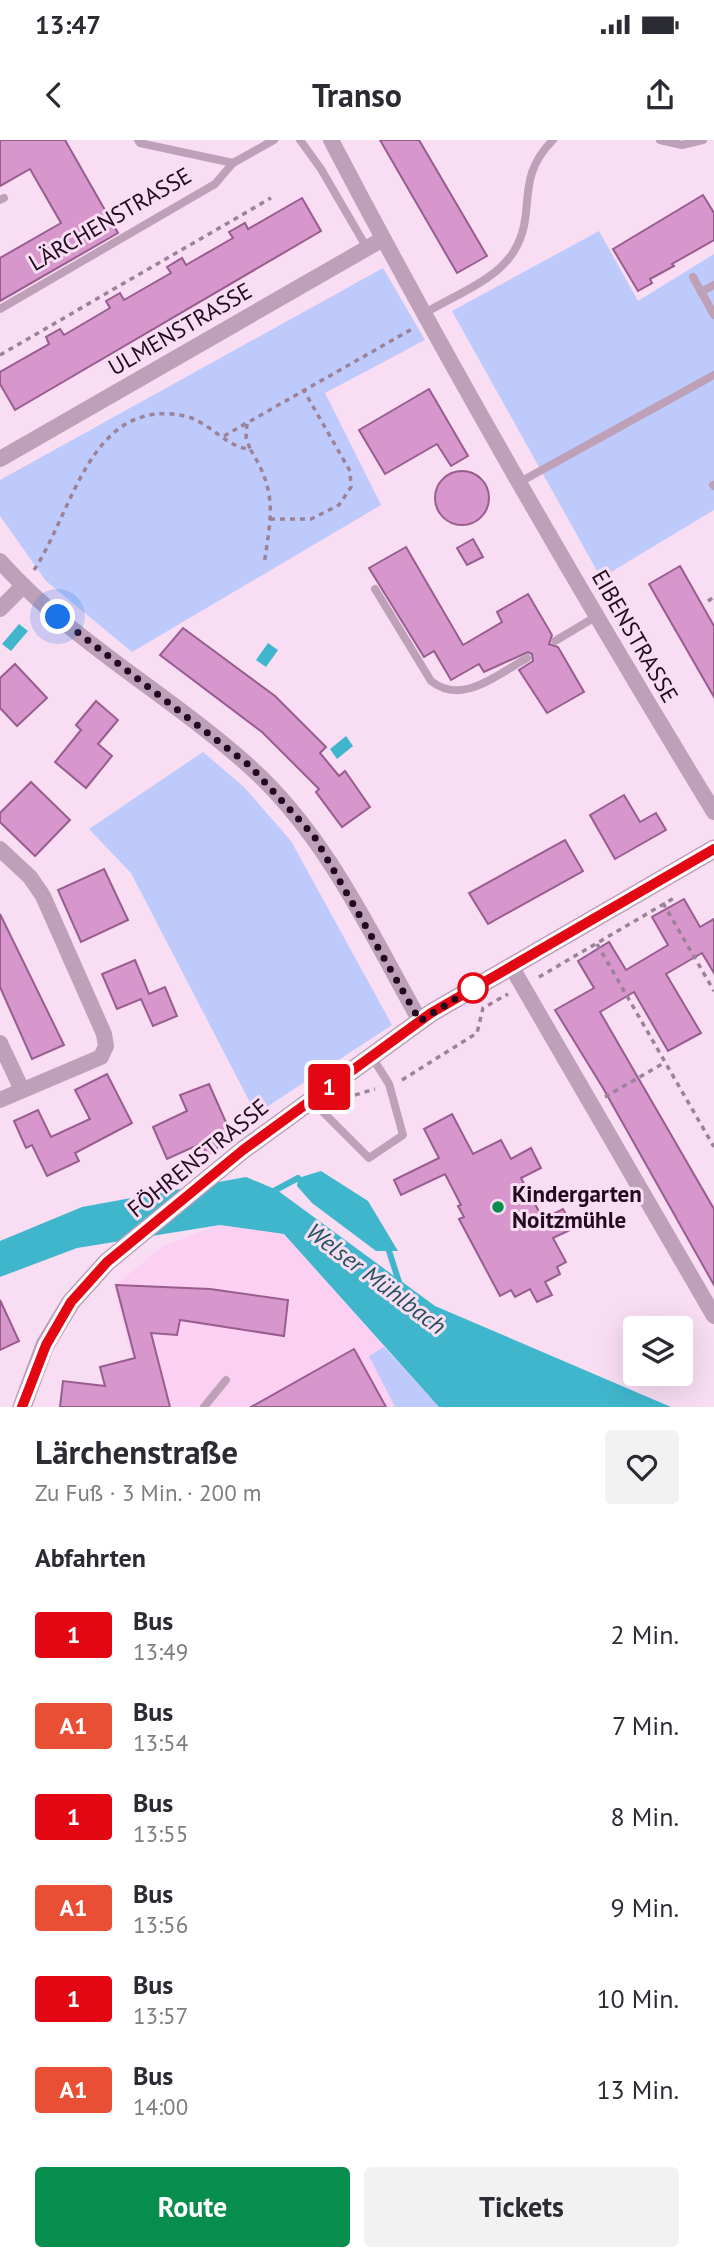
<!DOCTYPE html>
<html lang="de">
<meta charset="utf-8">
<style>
body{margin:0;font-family:"PT Sans",sans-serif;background:#f2f2f3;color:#2b2b33;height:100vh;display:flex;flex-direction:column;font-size:26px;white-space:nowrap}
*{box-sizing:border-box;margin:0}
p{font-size:23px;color:#7c7c81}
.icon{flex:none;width:38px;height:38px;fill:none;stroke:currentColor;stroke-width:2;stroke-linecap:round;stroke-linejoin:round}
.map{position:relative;height:1267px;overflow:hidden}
.details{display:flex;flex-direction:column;background:#fff;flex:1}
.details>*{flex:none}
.badge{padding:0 14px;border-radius:5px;font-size:24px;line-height:46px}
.tools{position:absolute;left:623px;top:1176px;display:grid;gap:14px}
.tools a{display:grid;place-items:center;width:70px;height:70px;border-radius:7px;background:#fff;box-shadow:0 7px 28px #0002;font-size:35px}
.you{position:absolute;width:35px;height:35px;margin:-18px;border:5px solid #fff;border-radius:50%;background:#1a73e8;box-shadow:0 0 0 10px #1a73e833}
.map>.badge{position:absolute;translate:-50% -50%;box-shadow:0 0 0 4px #fff}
h2{padding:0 35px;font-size:26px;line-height:63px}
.round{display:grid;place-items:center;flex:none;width:74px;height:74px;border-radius:7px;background:#f2f2f3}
.headline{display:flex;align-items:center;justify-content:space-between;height:119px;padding:0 35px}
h1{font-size:33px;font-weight:700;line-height:52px}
.button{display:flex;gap:14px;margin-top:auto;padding:14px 35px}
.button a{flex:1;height:80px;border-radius:7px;background:#088e4c;color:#fff;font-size:28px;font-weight:700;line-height:80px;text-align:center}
.button a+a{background:#f2f2f3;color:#2b2b33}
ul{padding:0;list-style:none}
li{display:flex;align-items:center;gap:21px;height:91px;padding:0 35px}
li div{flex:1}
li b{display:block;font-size:26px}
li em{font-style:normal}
li .badge{min-width:77px;font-weight:700;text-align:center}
.status{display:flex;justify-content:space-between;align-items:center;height:49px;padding:0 35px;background:#fff;direction:ltr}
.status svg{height:19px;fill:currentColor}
header{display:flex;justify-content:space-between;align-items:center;height:91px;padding:0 35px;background:#fff;font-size:32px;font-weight:700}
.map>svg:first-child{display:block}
.built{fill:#fcd0f3}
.green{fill:#bdcafb}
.water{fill:#40b6cc}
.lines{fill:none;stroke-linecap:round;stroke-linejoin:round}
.stream{stroke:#40b6cc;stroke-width:6}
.building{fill:#d797cc;stroke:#985d8e;stroke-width:2}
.path{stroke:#9b8297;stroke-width:3.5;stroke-dasharray:5 5;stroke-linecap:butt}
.service{stroke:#bea1b8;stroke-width:8}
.minor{stroke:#bea1b8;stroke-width:16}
.tertiary{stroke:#bea1b8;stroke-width:19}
.line-casing{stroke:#fff;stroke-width:16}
.line{stroke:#e30613;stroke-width:10}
.walk{stroke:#220b1f;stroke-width:7;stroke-dasharray:0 12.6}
.stop-dot{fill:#fff;stroke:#e30613;stroke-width:3.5}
.poi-dot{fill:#088e4c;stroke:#f8ddf3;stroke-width:2.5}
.labels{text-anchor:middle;stroke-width:6;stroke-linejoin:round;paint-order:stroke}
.street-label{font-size:23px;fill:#220b1f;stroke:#f8ddf3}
.poi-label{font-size:23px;font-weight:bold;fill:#220b1f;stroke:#f8ddf3;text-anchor:start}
.water-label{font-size:24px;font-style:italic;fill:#23545e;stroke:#f8ddf3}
</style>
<div class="status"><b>13:47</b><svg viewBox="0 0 49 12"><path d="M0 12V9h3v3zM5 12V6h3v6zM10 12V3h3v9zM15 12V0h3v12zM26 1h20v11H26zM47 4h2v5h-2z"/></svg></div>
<header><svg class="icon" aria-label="back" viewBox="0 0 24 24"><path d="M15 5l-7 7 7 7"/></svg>Transo<svg class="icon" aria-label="share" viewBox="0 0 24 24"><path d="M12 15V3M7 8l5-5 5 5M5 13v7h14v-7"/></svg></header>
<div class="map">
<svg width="714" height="1267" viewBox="0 0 714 1267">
<rect width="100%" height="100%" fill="#f8ddf3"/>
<path class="built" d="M220,1085L284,1094L384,1207L369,1216L395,1267H144L114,1146L163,1106Z"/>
<g class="green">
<path d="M599,91L638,161L714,114V370L601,438L452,171Z"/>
<path d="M383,128L425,200L325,253L381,365L132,512L46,441L0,376V340Z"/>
<path d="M203,612L244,647L291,701L392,885L256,974L131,733L89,689Z"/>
<path d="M384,1207L439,1267H395L369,1216Z"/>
</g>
<g class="water">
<path d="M19,484L28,491L11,511L2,504Z"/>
<path d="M268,503L278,510L266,527L256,520Z"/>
<path d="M346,596L353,606L337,619L330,609Z"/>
<path d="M321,1031L368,1061L398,1111H376L312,1063L297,1046L298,1038Z"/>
<path d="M246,1037L277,1050L435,1166L671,1267H439L284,1094L220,1085L77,1108L0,1137V1101L82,1067Z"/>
</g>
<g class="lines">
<g class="stream">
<path d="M272,1052L298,1038"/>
<path d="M389,1111L400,1145"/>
</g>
</g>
<g class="building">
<path d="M0,0H65L118,93L0,161V118L61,83L30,29L0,46Z"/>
<path d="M380,0H419L487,116L457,133Z"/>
<path d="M703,55L714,73V100L672,124L674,126L650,139L652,143L638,151L613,109Z"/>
<path d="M302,58L321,91L15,270L0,244V232L49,204L46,197L60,189L64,195L110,168L106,161L120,153L124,160L171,133L167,127L182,118L186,125L233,98L229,92L245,83L248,89Z"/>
<path d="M429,249L468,316L451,326L437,304L385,334L359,290Z"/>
<circle cx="462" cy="358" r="27"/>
<path d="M473,399L483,417L467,425L457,408Z"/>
<path d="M406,407L463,505L502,482L497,472L528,454L552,495L549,504L558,507L584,552L547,573L519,530L533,521L532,514L528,512L484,532L479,524L451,540L434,511L424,517L369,428Z"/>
<path d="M680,426L714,486V557L649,444Z"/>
<path d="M183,488L275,556L326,607L320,613L339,636L345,631L370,667L342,687L316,652L319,649L262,592L160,515Z"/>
<path d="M15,524L47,558L17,586L0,568V538Z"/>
<path d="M96,561L118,580L98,604L112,616L86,648L55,622L81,590L76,585Z"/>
<path d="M31,642L70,680L35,716L0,682V673Z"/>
<path d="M624,655L640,682L656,673L666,690L615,719L590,675Z"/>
<path d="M565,700L583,731L488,784L469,753Z"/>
<path d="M104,729L128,780L81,802L58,750Z"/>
<path d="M684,759L700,787L714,779V833L702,813L666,834L701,893L668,911L634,852L600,872L714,1069V1145L603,948L555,870L594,848L578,821L609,802L626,830L668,805L652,777Z"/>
<path d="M0,774L64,905L32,919L0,847Z"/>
<path d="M135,820L149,854L165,847L177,876L153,886L141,859L117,869L102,834Z"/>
<path d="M107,934L132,983L75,1013L79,1021L47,1036L32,1005L26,1008L14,981L38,970L51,997L90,979L75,950Z"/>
<path d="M209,944L232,996L207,1016L202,1003L167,1019L153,987L187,971L180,955Z"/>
<path d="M452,974L473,1014L501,1000L511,1019L531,1008L541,1028L521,1038L543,1079L563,1069L574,1088L553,1098L566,1122L557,1127L560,1134L545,1142L552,1155L537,1162L530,1149L515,1157L511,1150L500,1156L459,1079L464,1077L458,1066L461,1065L445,1034L401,1055L394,1040L439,1018L424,989Z"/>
<path d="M116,1145L210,1149L288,1160L284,1196L180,1180L177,1195L151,1193L170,1267H60L63,1241L105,1246L100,1227L135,1218Z"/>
<path d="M0,1160L19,1201L0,1210Z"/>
<path d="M354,1209L386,1267H251Z"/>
</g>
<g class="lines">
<g class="path">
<path d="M0,215L271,58"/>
<path d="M247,284L246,297L250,309"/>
<path d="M224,296L412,189"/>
<path d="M270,379H311L339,365L351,347L350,331L303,249"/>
<path d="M34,430C73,372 90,256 185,276C210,282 227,308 250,309C278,353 271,376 264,425"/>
<path d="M708,461L714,457"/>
<path d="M663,763L714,851"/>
<path d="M597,804L714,1007"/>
<path d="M539,837L674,758"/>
<path d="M402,940L477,893L483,868L508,854"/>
<path d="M355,955L375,949"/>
<path d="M605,957L664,923"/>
</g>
<g class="service">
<path d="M138,0L140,3L233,23"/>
<path d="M300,0L321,29L367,108"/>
<path d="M660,0L682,5L703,0"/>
<path d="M0,60L4,58"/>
<path d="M693,137L714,175"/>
<path d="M701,152L714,145"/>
<path d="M0,169L215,44L233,23L274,0"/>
<path d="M425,173C453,156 497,140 514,111C538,72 513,40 553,0"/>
<path d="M520,342L714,235"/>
<path d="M713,345L714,346"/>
<path d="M375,449L431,541C462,566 498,534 527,518"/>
<path d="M555,501L597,476"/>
<path d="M311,960L369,1018L403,995L389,944L372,917"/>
<path d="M204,1267L226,1240"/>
</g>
<g class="minor">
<path d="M331,0C450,228 580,452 714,672"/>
<path d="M0,319L383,99"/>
<path d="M0,421C72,502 169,554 249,626C326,695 370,792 420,881"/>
<path d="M0,469L23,446"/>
<path d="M0,709L30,737L43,756L104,894L106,906L101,917L0,960"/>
<path d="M511,826L714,1176"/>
<path d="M0,903L22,950"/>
</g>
<path class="tertiary" d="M22,1267L45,1205L71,1162L107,1122L243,1010L431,873L714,709"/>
</g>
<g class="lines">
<defs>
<path id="line" d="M22,1267L46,1205L71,1162L107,1122L243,1010L431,873L714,709"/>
</defs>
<use href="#line" class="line-casing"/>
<use href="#line" class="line"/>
<path class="walk" d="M58,477L250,626L314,696L420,881L473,848"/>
</g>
<circle class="stop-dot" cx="473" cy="848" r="14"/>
<circle class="poi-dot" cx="498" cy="1067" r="7"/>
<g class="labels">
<g class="street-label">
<text transform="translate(110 79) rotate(-30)" y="8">LÄRCHENSTRASSE</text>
<text transform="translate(180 189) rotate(-30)" y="8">ULMENSTRASSE</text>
<text transform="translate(635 496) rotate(60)" y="8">EIBENSTRASSE</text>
<text transform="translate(198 1018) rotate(-39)" y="8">FÖHRENSTRASSE</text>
</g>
<g class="poi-label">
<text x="512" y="1062">Kindergarten<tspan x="512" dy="26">Noitzmühle</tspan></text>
</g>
<g class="water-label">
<text transform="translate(376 1139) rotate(37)" y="8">Welser Mühlbach</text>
</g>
</g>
</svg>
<div class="tools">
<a><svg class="icon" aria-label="layers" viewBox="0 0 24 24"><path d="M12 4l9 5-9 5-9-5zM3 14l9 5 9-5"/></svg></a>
</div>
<div class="you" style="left:58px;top:477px"></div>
<b class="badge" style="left:329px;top:947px;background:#e30613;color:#fff">1</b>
</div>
<section class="details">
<div class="headline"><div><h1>Lärchenstraße</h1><p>Zu Fuß · 3 Min. · 200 m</p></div><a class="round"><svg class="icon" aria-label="heart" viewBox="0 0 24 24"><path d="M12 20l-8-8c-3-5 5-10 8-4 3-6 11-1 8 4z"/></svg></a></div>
<h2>Abfahrten</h2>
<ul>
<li><span class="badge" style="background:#e30613;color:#fff">1</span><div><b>Bus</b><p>13:49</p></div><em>2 Min.</em></li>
<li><span class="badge" style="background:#e94f35;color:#fff">A1</span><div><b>Bus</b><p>13:54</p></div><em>7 Min.</em></li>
<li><span class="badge" style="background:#e30613;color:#fff">1</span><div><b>Bus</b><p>13:55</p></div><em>8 Min.</em></li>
<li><span class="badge" style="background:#e94f35;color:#fff">A1</span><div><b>Bus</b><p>13:56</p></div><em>9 Min.</em></li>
<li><span class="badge" style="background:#e30613;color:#fff">1</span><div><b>Bus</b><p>13:57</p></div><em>10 Min.</em></li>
<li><span class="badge" style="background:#e94f35;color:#fff">A1</span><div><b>Bus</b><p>14:00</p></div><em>13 Min.</em></li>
</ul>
<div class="button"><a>Route</a><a>Tickets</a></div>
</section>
